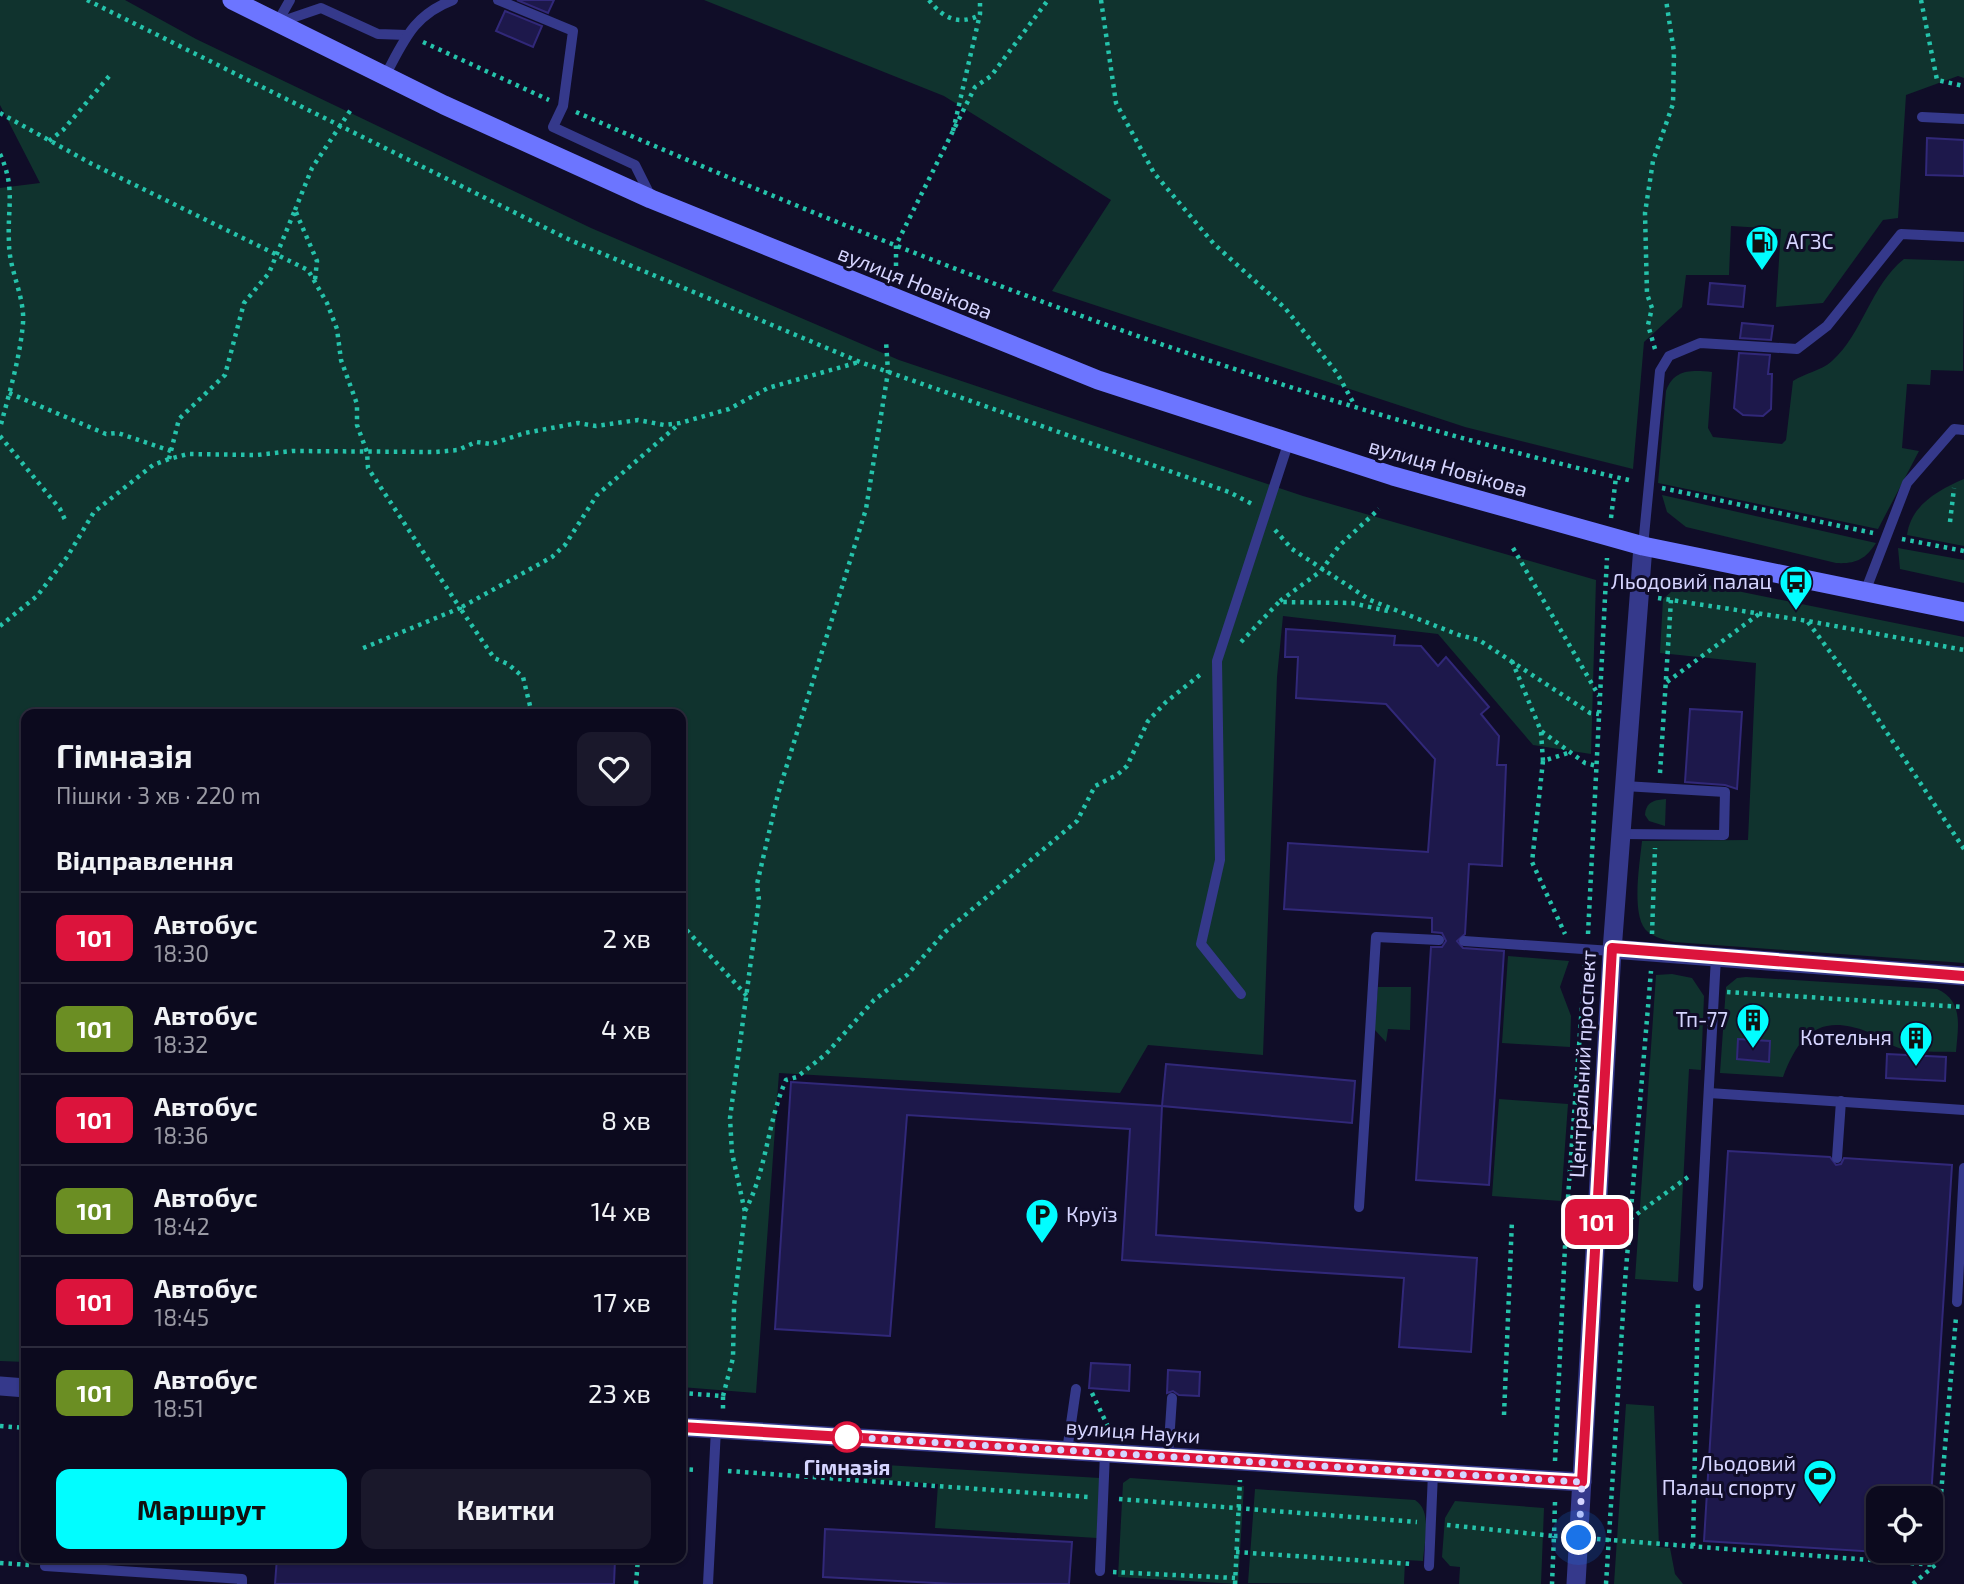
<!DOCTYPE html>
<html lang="uk">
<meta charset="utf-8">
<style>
body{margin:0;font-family:"Exo 2",sans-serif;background:#1a182b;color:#f1f3f6;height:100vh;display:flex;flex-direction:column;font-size:26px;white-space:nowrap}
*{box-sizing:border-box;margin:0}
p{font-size:23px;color:#9a9aa4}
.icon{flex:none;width:38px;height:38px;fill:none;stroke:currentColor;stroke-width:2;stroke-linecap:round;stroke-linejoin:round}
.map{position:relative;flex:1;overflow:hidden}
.side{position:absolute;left:21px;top:709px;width:665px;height:854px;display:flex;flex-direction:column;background:#0c0a1e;border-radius:14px;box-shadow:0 2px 5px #0004,0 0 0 2px #2c2b3c}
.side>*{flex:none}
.badge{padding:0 14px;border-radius:10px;font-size:24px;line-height:46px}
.fabs{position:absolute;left:1866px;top:1486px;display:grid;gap:14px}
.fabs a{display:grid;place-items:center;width:77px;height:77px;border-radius:14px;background:#0c0a1e;box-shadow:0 2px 5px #0004,0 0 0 2px #2c2b3c;font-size:35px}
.you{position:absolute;width:35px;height:35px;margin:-18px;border:5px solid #fff;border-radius:50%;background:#1a73e8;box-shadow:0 0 0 10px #1a73e833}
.map>.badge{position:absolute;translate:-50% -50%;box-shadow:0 0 0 4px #fff}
h2{padding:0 35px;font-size:26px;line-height:63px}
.round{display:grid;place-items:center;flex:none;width:74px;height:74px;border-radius:14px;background:#1a182b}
.summary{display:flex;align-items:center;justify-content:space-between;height:119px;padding:0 35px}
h1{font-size:33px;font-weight:700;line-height:52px}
.button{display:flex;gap:14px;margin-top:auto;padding:14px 35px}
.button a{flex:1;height:80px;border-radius:14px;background:#01fdff;color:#111;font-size:28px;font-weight:700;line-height:80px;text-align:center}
.button a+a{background:#1a182b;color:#f1f3f6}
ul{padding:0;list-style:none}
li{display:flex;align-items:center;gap:21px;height:91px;padding:0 35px;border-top:2px solid #2c2b3c}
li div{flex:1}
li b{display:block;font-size:26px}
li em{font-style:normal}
li .badge{min-width:77px;font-weight:700;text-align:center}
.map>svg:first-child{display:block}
.green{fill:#10332e}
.building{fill:#1d184b;stroke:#312879;stroke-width:2}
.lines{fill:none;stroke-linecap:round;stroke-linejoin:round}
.path{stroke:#25c3ab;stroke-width:4.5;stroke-dasharray:3.5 5;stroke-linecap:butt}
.service{stroke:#35398b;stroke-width:10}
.tertiary{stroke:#35398b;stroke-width:19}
.secondary{stroke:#6c75ff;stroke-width:19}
.line-casing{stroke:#fff;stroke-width:16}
.line{stroke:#dc143c;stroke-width:10}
.walk{stroke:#d6d5ff;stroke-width:7;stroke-dasharray:0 12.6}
.stop-dot{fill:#fff;stroke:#dc143c;stroke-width:3.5}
.labels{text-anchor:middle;stroke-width:6;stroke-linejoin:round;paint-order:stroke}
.poi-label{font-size:21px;fill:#d6d5ff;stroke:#100d28;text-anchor:end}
.street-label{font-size:21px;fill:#d6d5ff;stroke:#100d28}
.stop-label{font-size:21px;font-weight:bold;fill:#d6d5ff;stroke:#100d28}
</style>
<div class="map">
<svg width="1964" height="1584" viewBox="0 0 1964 1584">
<rect width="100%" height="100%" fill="#100d28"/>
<g class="green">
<path d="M0,0H125L196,39L591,228L899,360L1303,496L1596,580L1591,754L1533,745L1438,634L1283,616L1277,677L1263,1055L1148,1045L1120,1093L779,1073L756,1393L681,1387V714H26V1362L0,1361V188L40,183L0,105Z"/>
<path d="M704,0H1964V78L1958,76L1906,95L1898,218L1883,220L1823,303L1776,307L1781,229L1731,226L1729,275H1686L1682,307L1644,342L1633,469L1465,427L1052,291L1111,200L944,96Z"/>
<path d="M1904,259L1964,261L1963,371L1931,370L1930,385L1907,384L1902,448L1919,451L1878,529L1658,483L1666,391C1674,369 1691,370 1712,372L1708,428L1713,437L1782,444L1786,440L1793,381C1805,373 1821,371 1832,361C1863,333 1871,285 1904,259Z"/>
<path d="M1964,479V546L1907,535C1911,505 1938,490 1964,479Z"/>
<path d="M1662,495L1876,543C1865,560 1855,564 1836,563L1686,527L1667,512Z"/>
<path d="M1898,548L1964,560V583L1900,569Z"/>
<path d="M1693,582L1964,637V963L1674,942C1665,940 1656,938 1648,932C1630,918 1640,862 1642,841L1748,840L1756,663L1660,653L1663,599L1680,584Z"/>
<path d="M1666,799L1665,826L1649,821L1645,815C1646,801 1655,800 1666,799Z"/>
<path d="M1508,956L1569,961L1560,987L1571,1016L1570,1047L1502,1043Z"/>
<path d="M1672,974L1692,978L1704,996L1701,1070L1689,1069L1678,1282L1635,1279L1656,975Z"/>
<path d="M1746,977L1937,989C1964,1001 1958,1027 1956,1052C1939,1051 1918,1053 1902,1049C1890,1046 1880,1036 1868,1032C1819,1013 1799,1035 1783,1077L1720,1073L1726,987L1737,978Z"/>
<path d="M1378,987H1411L1410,1030L1388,1029L1386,1042L1374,1029Z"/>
<path d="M1499,1099L1568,1104L1561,1201L1492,1196Z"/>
<path d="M1626,1404L1654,1406L1659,1547L1670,1548L1675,1574L1683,1584H1614Z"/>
<path d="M869,1464L1100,1478L1097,1538L935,1528L938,1484L869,1479Z"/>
<path d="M1130,1478L1244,1486L1238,1584L1118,1577L1123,1483Z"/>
<path d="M1255,1489L1415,1500C1433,1511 1424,1544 1423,1561L1405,1560L1404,1584L1248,1583Z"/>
<path d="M1455,1501L1544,1508L1541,1584H1459L1460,1567L1450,1566L1442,1557L1445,1518Z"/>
</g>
<g class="building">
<path d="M517,0H554L548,13Z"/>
<path d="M505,11L542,26L533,47L496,31Z"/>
<path d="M1927,138L1964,140V176L1926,175Z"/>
<path d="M1710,283L1745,286L1743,307L1708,304Z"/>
<path d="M1742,323L1773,326L1771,340L1740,338Z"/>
<path d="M1739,353L1770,355L1768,374H1772L1771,409L1763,416L1743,415L1734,408Z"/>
<path d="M1286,629L1395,636L1394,645L1421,646L1438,666L1446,657L1489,707L1481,714L1499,736L1497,765H1506L1502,866L1469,864L1465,934L1457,941L1463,948L1504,951L1489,1185L1416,1180L1431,947H1442L1446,941L1442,933L1432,932V918L1284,909L1288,843L1428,852L1435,759L1386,704L1296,698L1298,657H1285Z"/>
<path d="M1690,709L1742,712L1737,789L1725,785L1685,782Z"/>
<path d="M1738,1039L1770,1041L1769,1062L1737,1059Z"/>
<path d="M1887,1054L1946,1057L1945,1081L1886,1078Z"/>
<path d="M1166,1064L1355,1081L1352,1123L1162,1106Z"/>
<path d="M791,1082L1162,1106L1156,1235L1477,1258L1471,1352L1399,1347L1404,1278L1122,1260L1130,1129L907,1115L890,1336L775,1329Z"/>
<path d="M1728,1151L1830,1157L1836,1165L1841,1164L1844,1158L1952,1165L1931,1498H1878V1552L1704,1541Z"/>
<path d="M1091,1363L1130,1365L1129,1391L1089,1388Z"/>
<path d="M1168,1370L1200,1372L1199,1396L1179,1395L1173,1391L1167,1393Z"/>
<path d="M825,1529L1072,1542L1069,1584H954L823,1577Z"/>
<path d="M277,1558H594L615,1559L614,1584H275Z"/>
</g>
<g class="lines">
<g class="path">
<path d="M87,0L570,240L860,362L1229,492L1254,505"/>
<path d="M929,0C943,18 958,26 980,15"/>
<path d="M1101,0L1116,103L1154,173L1214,244L1285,308L1337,373L1354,404"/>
<path d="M1921,0L1937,80L1964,86"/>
<path d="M423,42L549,100"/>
<path d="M576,112C918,261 1269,398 1633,481"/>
<path d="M0,113L92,164L308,270L327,303L337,329L341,360L357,404V425L367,452L368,468L460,608L361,649"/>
<path d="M953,131L980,14V0"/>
<path d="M49,141L63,130L111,74"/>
<path d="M0,154C16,189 7,207 9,243C9,270 25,297 23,323C20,358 9,394 0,428"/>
<path d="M295,210L312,168L352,108"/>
<path d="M896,266V245L975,87L991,76L1048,0"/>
<path d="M1655,349L1648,325L1652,308L1647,294L1645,213L1653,161L1673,104L1674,52L1666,0"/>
<path d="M9,393L106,434L118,433L171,451"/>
<path d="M0,436L60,509L66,522"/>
<path d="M169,459L179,419L225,375L244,303L269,273L295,210L317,261L315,280"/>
<path d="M1662,488L1873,533"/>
<path d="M1611,518L1616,477"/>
<path d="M1950,522L1954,488"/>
<path d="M1275,530L1292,549L1370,600L1459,635L1479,640L1590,713L1599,714"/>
<path d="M1902,539L1964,551"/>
<path d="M1513,548L1599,696"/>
<path d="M1658,598L1808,621L1964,650"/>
<path d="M1280,601L1321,571L1339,546L1379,509"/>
<path d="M1808,622L1864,698L1964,849"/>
<path d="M0,626L37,596L67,557L94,512L153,465L169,459L188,454L257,455L292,451L435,452L458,450L476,442L491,444L525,433L578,423L596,426L638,420L664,425L680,423L729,409L768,388L859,362"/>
<path d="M1241,642L1279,602L1352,603L1392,612"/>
<path d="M1512,661L1541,731L1585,763L1597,766"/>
<path d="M1667,682L1759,614"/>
<path d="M532,714L523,677L508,664L494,658L460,608L552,557L565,545L597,495L679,424"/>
<path d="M1541,732L1543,761L1571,752"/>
<path d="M1543,761L1532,862L1565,934"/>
<path d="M1660,773L1671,600"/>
<path d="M681,924L747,996"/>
<path d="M1588,934L1607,558"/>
<path d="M1652,934L1655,848"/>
<path d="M1727,992L1964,1007"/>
<path d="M745,1211C767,1170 767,1123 786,1080L797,1077L826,1054L874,1000L907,975L945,932L1077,821L1095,786L1117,775L1127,766L1148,721L1166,702L1201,674"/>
<path d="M1630,1219L1688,1177"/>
<path d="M681,1393L723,1396V1409"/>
<path d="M1092,1393L1112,1435"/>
<path d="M723,1396L733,1358L734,1306L745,1212L732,1153L730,1118L759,900L757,884L778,794L866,509L888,372L886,341"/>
<path d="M1504,1415L1512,1220"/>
<path d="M0,1426L26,1428"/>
<path d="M1555,1461L1566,1225L1585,964"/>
<path d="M681,1469L698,1470"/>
<path d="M728,1471L1089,1497"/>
<path d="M1119,1499L1417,1522"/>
<path d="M1555,1502L1554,1536H1560"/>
<path d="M1447,1525L1554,1536L1552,1584"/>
<path d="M1597,1539L1935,1565"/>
<path d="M1693,1546L1698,1300"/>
<path d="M1236,1552L1413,1564"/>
<path d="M0,1563L30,1565"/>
<path d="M1113,1572L1235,1578"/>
<path d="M636,1584L638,1558"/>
<path d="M1235,1584L1240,1480"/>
<path d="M1606,1584L1625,1281L1651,971"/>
<path d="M1913,1584L1935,1565L1956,1317"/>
</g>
<g class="service">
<path d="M498,0L573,31L563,106L553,127L635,165L650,195"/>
<path d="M280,22L321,8L378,34L407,35"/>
<path d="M277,23L290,0"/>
<path d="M385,76C404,41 413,15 453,0"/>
<path d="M1922,117L1964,119"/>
<path d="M1643,546L1660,371L1669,356L1700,343L1797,349L1827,326L1901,234L1964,237"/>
<path d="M1865,592L1907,483L1954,429L1964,430"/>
<path d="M1621,834L1724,835L1725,792L1624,786"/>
<path d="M1464,941L1612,951"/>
<path d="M1241,994L1201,944L1220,860L1217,661L1288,444"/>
<path d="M1709,1093L1964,1110"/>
<path d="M1837,1158L1841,1101"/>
<path d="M1359,1207L1376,937L1439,940"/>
<path d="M1698,1286L1716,957"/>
<path d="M1957,1302L1964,1168"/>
<path d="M1067,1451L1076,1389"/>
<path d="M1168,1457L1172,1398"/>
<path d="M45,1566L242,1579V1584"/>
<path d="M1429,1566L1433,1473"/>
<path d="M1100,1571L1105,1453"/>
<path d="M708,1584L716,1429"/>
</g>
<g class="tertiary">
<path d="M1612,949L1964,976"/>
<path d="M0,1386L26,1388"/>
<path d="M681,1427L1582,1482"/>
<path d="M1576,1584L1612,951L1643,546"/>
</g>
<path class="secondary" d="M232,0L444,105L651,199L1098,380L1393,476L1643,546L1964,612"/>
</g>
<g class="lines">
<defs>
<path id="line" d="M681,1427L1582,1482L1612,948L1964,976"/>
</defs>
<use href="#line" class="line-casing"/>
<use href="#line" class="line"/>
<path class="walk" d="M847,1437L1582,1482L1579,1538"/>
</g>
<defs>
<symbol id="fuel-pin" viewBox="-11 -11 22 30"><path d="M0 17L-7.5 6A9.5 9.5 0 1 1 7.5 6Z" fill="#01fdff" stroke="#100d28"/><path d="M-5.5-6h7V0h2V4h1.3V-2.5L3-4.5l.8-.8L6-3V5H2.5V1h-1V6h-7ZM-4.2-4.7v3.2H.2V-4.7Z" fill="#111"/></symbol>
<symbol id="bus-pin" viewBox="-11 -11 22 30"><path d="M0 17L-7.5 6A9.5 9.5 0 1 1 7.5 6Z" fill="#01fdff" stroke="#100d28"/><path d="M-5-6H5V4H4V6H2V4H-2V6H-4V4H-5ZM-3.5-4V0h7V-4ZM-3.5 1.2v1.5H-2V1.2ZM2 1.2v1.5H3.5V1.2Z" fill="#111"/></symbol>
<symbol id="building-pin" viewBox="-11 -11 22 30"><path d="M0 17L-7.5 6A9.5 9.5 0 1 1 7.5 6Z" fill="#01fdff" stroke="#100d28"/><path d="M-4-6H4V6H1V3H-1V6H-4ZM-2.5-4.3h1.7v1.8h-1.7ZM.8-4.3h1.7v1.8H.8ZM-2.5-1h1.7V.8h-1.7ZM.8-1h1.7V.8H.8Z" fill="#111"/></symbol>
<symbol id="parking-pin" viewBox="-11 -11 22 30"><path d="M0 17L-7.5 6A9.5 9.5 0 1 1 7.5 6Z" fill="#01fdff" stroke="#100d28"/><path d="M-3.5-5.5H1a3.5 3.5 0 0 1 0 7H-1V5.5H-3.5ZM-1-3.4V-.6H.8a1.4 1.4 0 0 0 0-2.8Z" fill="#111"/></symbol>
<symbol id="stadium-pin" viewBox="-11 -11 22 30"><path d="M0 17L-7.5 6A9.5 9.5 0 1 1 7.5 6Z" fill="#01fdff" stroke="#100d28"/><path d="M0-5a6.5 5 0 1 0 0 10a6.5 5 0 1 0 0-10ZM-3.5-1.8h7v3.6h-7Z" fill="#111"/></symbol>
</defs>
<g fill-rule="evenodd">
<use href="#fuel-pin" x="1743" y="223" width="38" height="52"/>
<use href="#bus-pin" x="1777" y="563" width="38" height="52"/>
<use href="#building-pin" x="1734" y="1001" width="38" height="52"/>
<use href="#building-pin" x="1897" y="1019" width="38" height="52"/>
<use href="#parking-pin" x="1023" y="1196" width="38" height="52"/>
<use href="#stadium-pin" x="1801" y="1457" width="38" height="52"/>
</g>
<circle class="stop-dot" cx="847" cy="1437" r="14"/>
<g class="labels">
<g class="poi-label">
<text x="1786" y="249" text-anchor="start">АГЗС</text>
<text x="1772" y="589">Льодовий палац</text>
<text x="1728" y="1027">Тп-77</text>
<text x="1892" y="1045">Котельня</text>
<text x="1066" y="1222" text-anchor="start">Круїз</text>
<text x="1796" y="1471">Льодовий<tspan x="1796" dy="24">Палац спорту</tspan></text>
</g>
<g class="street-label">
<text transform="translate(915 283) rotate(22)" y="7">вулиця Новікова</text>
<text transform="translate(1448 468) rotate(16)" y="7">вулиця Новікова</text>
<text transform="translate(1583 1064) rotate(-87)" y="7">Центральний проспект</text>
<text transform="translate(1133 1432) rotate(4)" y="7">вулиця Науки</text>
</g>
<g class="stop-label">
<text x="847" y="1475">Гімназія</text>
</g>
</g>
</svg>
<div class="fabs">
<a><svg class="icon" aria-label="locate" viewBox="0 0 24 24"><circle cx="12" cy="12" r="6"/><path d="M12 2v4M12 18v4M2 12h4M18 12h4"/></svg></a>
</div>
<div class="you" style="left:1579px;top:1538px"></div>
<b class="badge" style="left:1597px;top:1222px;background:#dc143c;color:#fff">101</b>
<section class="side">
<div class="summary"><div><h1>Гімназія</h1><p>Пішки · 3 хв · 220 m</p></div><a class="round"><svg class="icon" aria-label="heart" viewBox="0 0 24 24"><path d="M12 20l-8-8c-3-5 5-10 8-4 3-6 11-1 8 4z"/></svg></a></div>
<h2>Відправлення</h2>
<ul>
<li><span class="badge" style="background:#dc143c;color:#fff">101</span><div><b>Автобус</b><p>18:30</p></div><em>2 хв</em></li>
<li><span class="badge" style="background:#6b8e23;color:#fff">101</span><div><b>Автобус</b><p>18:32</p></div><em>4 хв</em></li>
<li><span class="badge" style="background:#dc143c;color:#fff">101</span><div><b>Автобус</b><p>18:36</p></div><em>8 хв</em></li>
<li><span class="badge" style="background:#6b8e23;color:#fff">101</span><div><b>Автобус</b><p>18:42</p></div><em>14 хв</em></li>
<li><span class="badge" style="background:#dc143c;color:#fff">101</span><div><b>Автобус</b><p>18:45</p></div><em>17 хв</em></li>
<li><span class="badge" style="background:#6b8e23;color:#fff">101</span><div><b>Автобус</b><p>18:51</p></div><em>23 хв</em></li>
</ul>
<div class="button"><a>Маршрут</a><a>Квитки</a></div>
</section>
</div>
